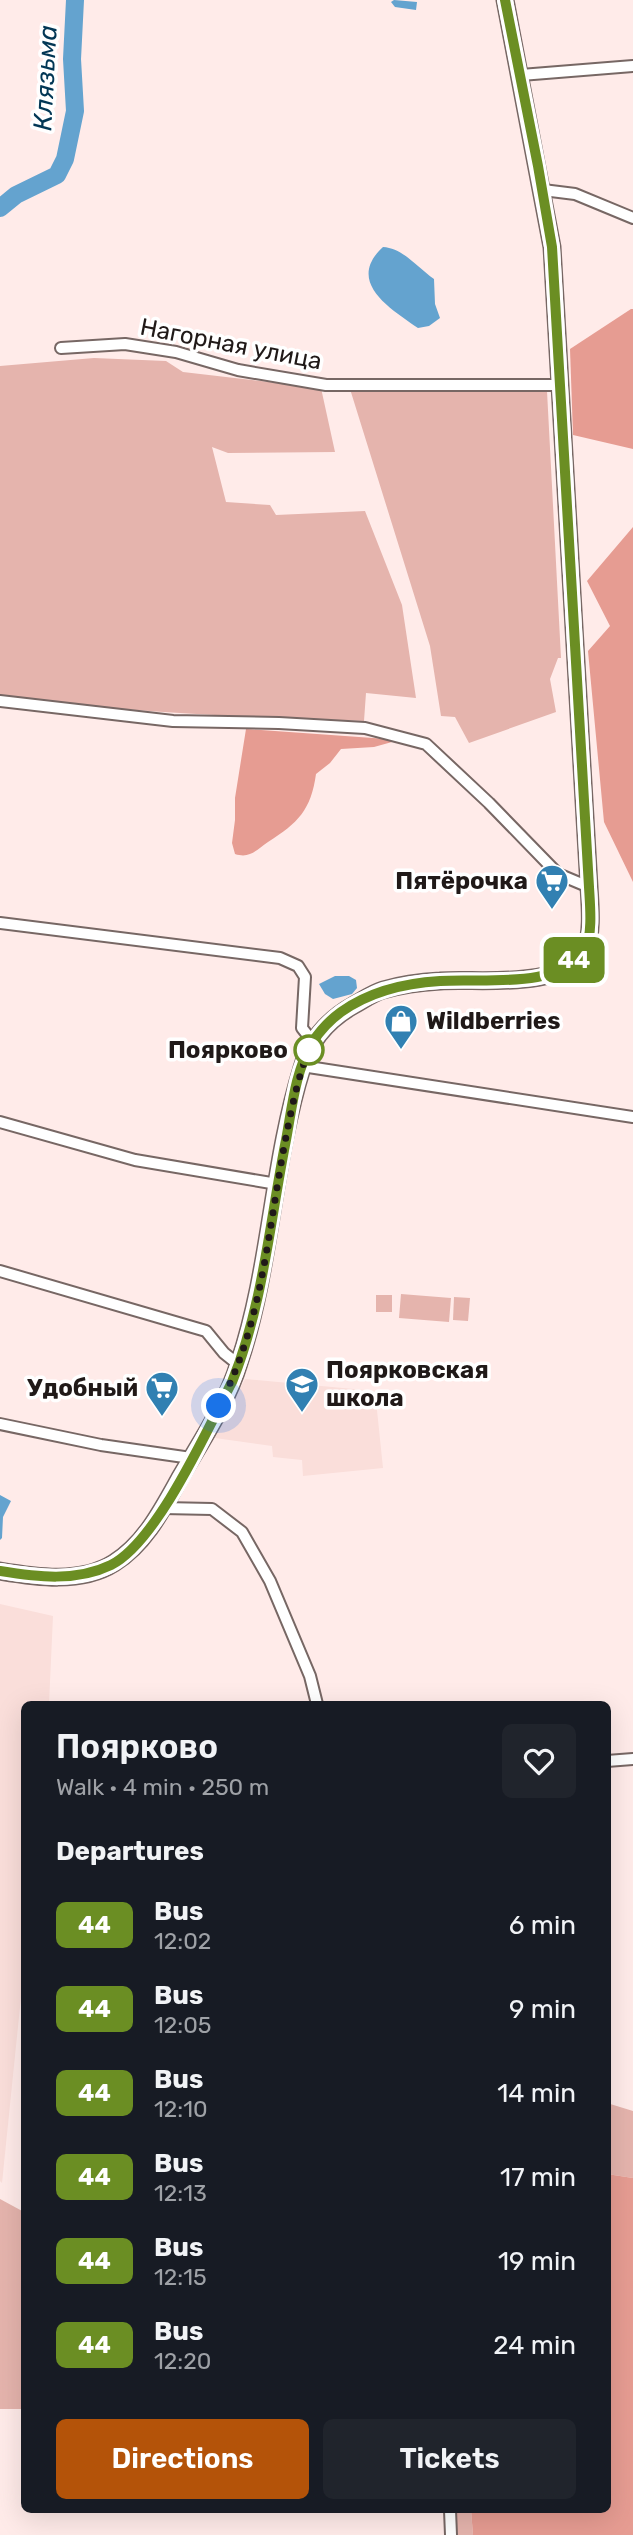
<!DOCTYPE html>
<meta charset="utf-8">
<style>
body{margin:0;font-family:Rubik,sans-serif;background:#20242c;color:#f1f3f6;height:100vh;display:flex;flex-direction:column;font-size:26px;white-space:nowrap}
*{box-sizing:border-box;margin:0}
p{font-size:23px;color:#9ea1a6}
.icon{flex:none;width:38px;height:38px;fill:none;stroke:currentColor;stroke-width:2;stroke-linecap:round;stroke-linejoin:round}
.map{position:relative;flex:1;overflow:hidden}
.details{position:absolute;left:21px;top:1701px;width:590px;height:812px;display:flex;flex-direction:column;background:#171b24;border-radius:10px;box-shadow:0 7px 28px #0002}
.details>*{flex:none}
.badge{padding:0 14px;border-radius:10px;font-size:24px;line-height:46px}
.you{position:absolute;width:35px;height:35px;margin:-18px;border:5px solid #fff;border-radius:50%;background:#1a73e8;box-shadow:0 0 0 10px #1a73e833}
.map>.badge{position:absolute;translate:-50% -50%;box-shadow:0 0 0 4px #fff}
h2{padding:0 35px;font-size:26px;line-height:63px}
.round{display:grid;place-items:center;flex:none;width:74px;height:74px;border-radius:10px;background:#20242c}
.headline{display:flex;align-items:center;justify-content:space-between;height:119px;padding:0 35px}
h1{font-size:33px;font-weight:600;line-height:52px}
.primary-button{display:flex;gap:14px;margin-top:auto;padding:14px 35px}
.primary-button a{flex:1;height:80px;border-radius:10px;background:#b45309;color:#fff;font-size:28px;font-weight:600;line-height:80px;text-align:center}
.primary-button a+a{background:#20242c;color:#f1f3f6}
ul{padding:0;list-style:none}
li{display:flex;align-items:center;gap:21px;height:84px;padding:0 35px}
li div{flex:1}
li b{display:block;font-size:26px}
li em{font-style:normal}
li .badge{min-width:77px;font-weight:700;text-align:center}
.map>svg:first-child{display:block}
.built{fill:#fadeda}
.green{fill:#e5b4ad}
.forest{fill:#e69c92}
.water{fill:#64a3cf}
.lines{fill:none;stroke-linecap:round;stroke-linejoin:round}
.river{stroke:#64a3cf;stroke-width:18}
.street-casing{stroke:#776764;stroke-width:14}
.secondary-casing{stroke:#776764;stroke-width:19}
.street{stroke:#fff;stroke-width:10}
.secondary{stroke:#fff;stroke-width:16}
.line-casing{stroke:#fff;stroke-width:16}
.line{stroke:#6b8e23;stroke-width:10}
.walk{stroke:#201918;stroke-width:7;stroke-dasharray:0 12.6}
.stop-dot{fill:#fff;stroke:#6b8e23;stroke-width:3.5}
.labels{text-anchor:middle;stroke-width:7;stroke-linejoin:round;paint-order:stroke}
.street-label{font-size:24px;fill:#201918;stroke:#fff}
.poi-label{font-size:24px;font-weight:bold;fill:#201918;stroke:#fff;text-anchor:end}
.stop-label{font-size:24px;font-weight:bold;fill:#201918;stroke:#fff;text-anchor:end}
.water-label{font-size:26px;font-style:italic;fill:#023755;stroke:#fff}
</style>
<div class="map">
<svg width="633" height="2535" viewBox="0 0 633 2535">
<rect width="100%" height="100%" fill="#ffebe9"/>
<g class="built">
<path d="M245,1379L375,1391L383,1468L303,1476L302,1460L273,1457L272,1446L215,1438Z"/>
<path d="M0,1604L53,1616L49,1704H24V1968L2,2183L0,2181Z"/>
</g>
<g class="green">
<path d="M94,358L166,361L183,372L321,388L335,452L228,453L212,447L226,502L270,505L276,515L365,511L402,605L416,698L366,693L364,721C242,717 122,712 0,697V366Z"/>
<path d="M350,389L547,391L561,658H558L550,679L556,712L469,743L455,717L441,716L430,646Z"/>
<path d="M401,1294L451,1298L449,1322L399,1318Z"/>
<rect x="376" y="1295" width="16" height="17"/>
<path d="M454,1297L470,1298L468,1321L453,1320Z"/>
<path d="M607,2103L633,2111V2178L607,2174Z"/>
<path d="M0,2199L24,2212V2409H0Z"/>
<path d="M445,2510H471L473,2535H448Z"/>
</g>
<g class="forest">
<path d="M631,309H633V449L573,435L570,349Z"/>
<path d="M633,527V882L604,822L588,651L610,626L587,581Z"/>
<path d="M246,729L387,739L392,742L374,747L341,749L330,763L316,774C311,810 298,823 268,842C256,850 250,859 235,854L232,843L235,820V798Z"/>
<path d="M607,2174L633,2178V2535H473L471,2510H607Z"/>
</g>
<g class="water">
<path d="M394,0L417,2L416,10L395,7L391,2Z"/>
<path d="M383,247C403,248 418,268 434,279L435,304L440,318L429,326L418,328C391,309 345,282 383,247Z"/>
<path d="M335,976H349L356,980L357,988L352,994L333,999L325,994L319,984Z"/>
<path d="M0,1495L11,1501L3,1517L2,1538L0,1540Z"/>
</g>
<g class="lines">
<path class="river" d="M0,208L16,195L57,175L65,159L75,111L72,59L75,0"/>
<defs>
<g id="street">
<path d="M521,75L633,66"/>
<path d="M543,190L575,194L633,218"/>
<path d="M61,348L125,344L176,352L238,370L326,385H562"/>
<path d="M0,701L173,721L279,723L365,728L426,744L489,803L558,874L589,887"/>
<path d="M0,923L280,958L298,966L305,977L302,1028L313,1042"/>
<path d="M302,1066L633,1117"/>
<path d="M0,1122L135,1160L277,1184"/>
<path d="M0,1271L206,1331L224,1353L239,1365"/>
<path d="M0,1424L101,1445L191,1458"/>
<path d="M163,1508L212,1509L242,1532L270,1581L310,1676L317,1704"/>
<path d="M607,1761L633,1759"/>
<path d="M450,2510L451,2535"/>
</g>
<path id="secondary" d="M0,1571C36,1577 81,1584 114,1563C146,1543 163,1508 181,1476C201,1441 227,1403 239,1363C271,1268 272,1164 302,1068C310,1040 329,1019 354,1005C363,1000 373,993 383,990C400,985 422,982 440,981C478,978 563,991 585,950C593,934 590,904 589,887L552,247L505,0"/>
</defs>
<use href="#street" class="street-casing"/>
<use href="#secondary" class="secondary-casing"/>
<use href="#street" class="street"/>
<use href="#secondary" class="secondary"/>
</g>
<g class="lines">
<defs>
<path id="line" d="M0,1571C37,1577 76,1582 111,1565C157,1542 207,1430 232,1382C263,1306 270,1220 286,1140C292,1108 295,1072 312,1043C319,1032 330,1020 341,1012C369,992 406,983 440,981C479,978 562,990 585,950C593,934 590,905 589,887L552,247L538,166L505,0"/>
</defs>
<use href="#line" class="line-casing"/>
<use href="#line" class="line"/>
<path class="walk" d="M219,1406C262,1326 268,1230 285,1142C291,1111 298,1076 309,1050"/>
</g>
<defs>
<symbol id="supermarket-pin" viewBox="-11 -11 22 30"><path d="M0 17L-7.5 6A9.5 9.5 0 1 1 7.5 6Z" fill="#3180b2" stroke="#fff"/><path d="M-6-5.5h2.5l.6 2H6L4.5 2H-2.5L-4.4-4H-6ZM-1.5 3.2a1.3 1.3 0 1 0 .1 0ZM3 3.2a1.3 1.3 0 1 0 .1 0Z" fill="#fff"/></symbol>
<symbol id="shop-pin" viewBox="-11 -11 22 30"><path d="M0 17L-7.5 6A9.5 9.5 0 1 1 7.5 6Z" fill="#3180b2" stroke="#fff"/><path d="M-5-2.5h2.3a2.7 3.5 0 0 1 5.4 0H5L5.5 6h-11ZM-1.5-2.5h3a1.5 2.3 0 0 0-3 0Z" fill="#fff"/></symbol>
<symbol id="school-pin" viewBox="-11 -11 22 30"><path d="M0 17L-7.5 6A9.5 9.5 0 1 1 7.5 6Z" fill="#3180b2" stroke="#fff"/><path d="M0-5L7-2L0 1L-7-2ZM-4 1L0 2.5L4 1V4Q0 6-4 4Z" fill="#fff"/></symbol>
</defs>
<g fill-rule="evenodd">
<use href="#supermarket-pin" x="533" y="862" width="38" height="52"/>
<use href="#shop-pin" x="382" y="1002" width="38" height="52"/>
<use href="#school-pin" x="283" y="1365" width="38" height="52"/>
<use href="#supermarket-pin" x="143" y="1369" width="38" height="52"/>
</g>
<circle class="stop-dot" cx="309" cy="1050" r="14"/>
<g class="labels">
<g class="street-label">
<text transform="translate(231 344) rotate(11)" y="8">Нагорная улица</text>
</g>
<g class="poi-label">
<text x="528" y="889">Пятёрочка</text>
<text x="426" y="1029" text-anchor="start">Wildberries</text>
<text x="326" y="1378" text-anchor="start">Поярковская<tspan x="326" dy="28">школа</tspan></text>
<text x="138" y="1396">Удобный</text>
</g>
<g class="stop-label">
<text x="288" y="1058">Поярково</text>
</g>
<g class="water-label">
<text transform="translate(45 78) rotate(-87)" y="9">Клязьма</text>
</g>
</g>
</svg>
<div class="you" style="left:219px;top:1406px"></div>
<b class="badge" style="left:574px;top:960px;background:#6b8e23;color:#fff">44</b>
<section class="details">
<div class="headline"><div><h1>Поярково</h1><p>Walk · 4 min · 250 m</p></div><a class="round"><svg class="icon" aria-label="heart" viewBox="0 0 24 24"><path d="M12 20l-8-8c-3-5 5-10 8-4 3-6 11-1 8 4z"/></svg></a></div>
<h2>Departures</h2>
<ul>
<li><span class="badge" style="background:#6b8e23;color:#fff">44</span><div><b>Bus</b><p>12:02</p></div><em>6 min</em></li>
<li><span class="badge" style="background:#6b8e23;color:#fff">44</span><div><b>Bus</b><p>12:05</p></div><em>9 min</em></li>
<li><span class="badge" style="background:#6b8e23;color:#fff">44</span><div><b>Bus</b><p>12:10</p></div><em>14 min</em></li>
<li><span class="badge" style="background:#6b8e23;color:#fff">44</span><div><b>Bus</b><p>12:13</p></div><em>17 min</em></li>
<li><span class="badge" style="background:#6b8e23;color:#fff">44</span><div><b>Bus</b><p>12:15</p></div><em>19 min</em></li>
<li><span class="badge" style="background:#6b8e23;color:#fff">44</span><div><b>Bus</b><p>12:20</p></div><em>24 min</em></li>
</ul>
<div class="primary-button"><a>Directions</a><a>Tickets</a></div>
</section>
</div>
